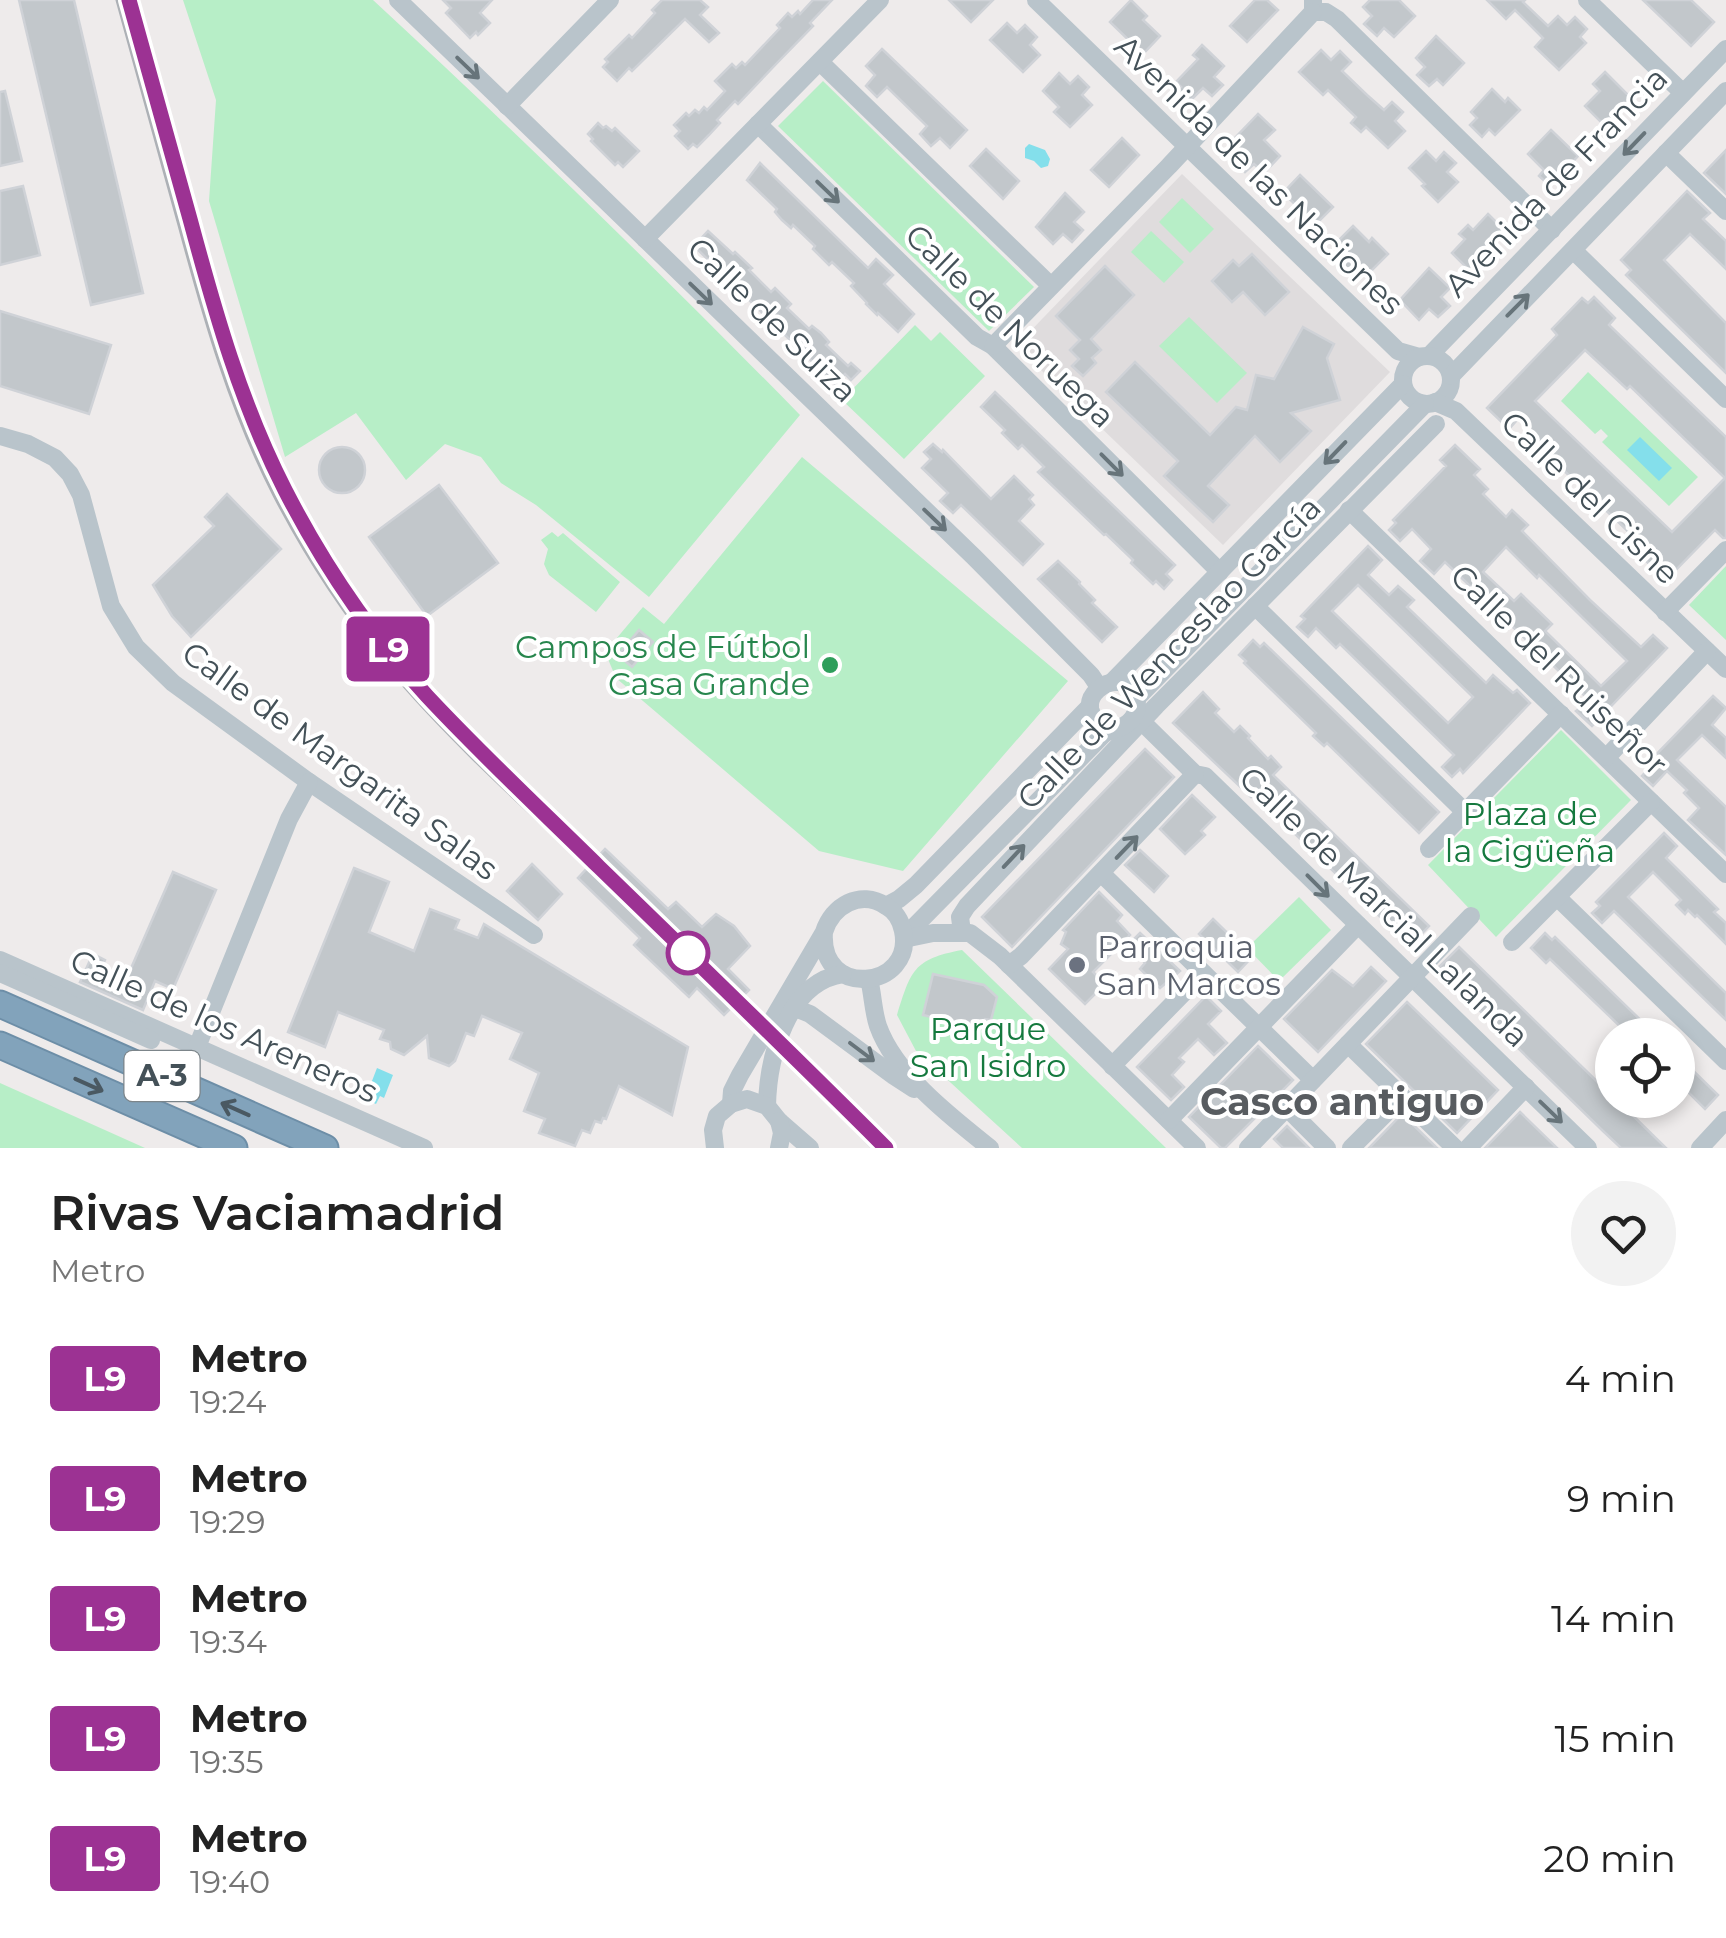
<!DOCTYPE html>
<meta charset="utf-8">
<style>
body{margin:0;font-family:Montserrat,sans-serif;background:#f2f2f2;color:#222;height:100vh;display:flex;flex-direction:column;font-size:38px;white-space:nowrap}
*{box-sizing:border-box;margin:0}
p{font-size:32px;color:#767676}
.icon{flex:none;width:55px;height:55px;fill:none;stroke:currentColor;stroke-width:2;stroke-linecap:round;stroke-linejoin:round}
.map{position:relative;height:1148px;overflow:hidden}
.drawer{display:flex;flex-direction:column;background:#fff;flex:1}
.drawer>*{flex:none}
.badge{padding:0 20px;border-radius:8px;font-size:35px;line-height:65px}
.fabs{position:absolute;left:1595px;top:1018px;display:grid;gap:20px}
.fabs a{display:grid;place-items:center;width:100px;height:100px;border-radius:50%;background:#fff;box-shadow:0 5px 15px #0003;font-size:50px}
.map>.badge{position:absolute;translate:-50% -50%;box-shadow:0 0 0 5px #fff}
.round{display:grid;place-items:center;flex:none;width:105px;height:105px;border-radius:52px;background:#f2f2f2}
.summary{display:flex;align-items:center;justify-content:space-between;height:170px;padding:0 50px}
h1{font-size:48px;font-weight:600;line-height:75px}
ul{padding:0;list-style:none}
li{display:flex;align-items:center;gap:30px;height:120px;padding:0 50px}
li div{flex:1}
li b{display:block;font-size:38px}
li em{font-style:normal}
li .badge{min-width:110px;font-weight:700;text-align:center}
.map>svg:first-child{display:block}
.education{fill:#dfdcdd}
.green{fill:#b7eec7}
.water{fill:#84dfeb}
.building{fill:#c2c7cb;stroke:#cfd2d7;stroke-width:2.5;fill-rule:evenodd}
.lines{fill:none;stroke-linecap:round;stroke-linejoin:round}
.highway-casing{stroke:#6d8ea7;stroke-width:29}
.minor{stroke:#b9c4cb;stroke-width:18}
.highway{stroke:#82a3bb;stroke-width:25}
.rail{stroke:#adb1b6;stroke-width:5}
.oneway{stroke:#67747a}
.oneway2{stroke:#4a5962}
.line-casing{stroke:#fff;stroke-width:22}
.line{stroke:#9c3293;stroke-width:15}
.leisure-dot{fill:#2e9e5b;stroke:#fff;stroke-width:4}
.stop-dot{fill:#fff;stroke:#9c3293;stroke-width:5}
.worship-dot{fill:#6b7280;stroke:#fff;stroke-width:4}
.labels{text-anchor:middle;stroke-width:8;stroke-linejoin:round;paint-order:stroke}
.shield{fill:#fff;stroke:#7c858a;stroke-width:2.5}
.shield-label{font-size:30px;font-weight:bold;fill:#445158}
.street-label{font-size:32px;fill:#445158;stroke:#fff}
.leisure-label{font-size:32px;fill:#27864d;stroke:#fff;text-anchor:end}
.park-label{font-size:32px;fill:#15793e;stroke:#fff}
.worship-label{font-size:32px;fill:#5b616d;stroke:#fff;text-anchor:start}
.quarter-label{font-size:38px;font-weight:bold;fill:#585c60;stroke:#fff}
</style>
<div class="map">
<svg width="1726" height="1148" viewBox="0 0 1726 1148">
<rect width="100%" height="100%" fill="#eeebeb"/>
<path class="education" d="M1182,174L1390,372L1223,545L1016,346Z"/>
<g class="green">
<path d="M183,0H373C519,135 661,273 800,415L649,597L536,505L501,483L481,457L445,444L406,480L356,413L285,457L209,201L216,100Z"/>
<path d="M823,81L1034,287L989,331L778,126Z"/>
<path d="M1182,198L1214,229L1190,253L1159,222Z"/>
<path d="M1151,231L1184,262L1164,283L1131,252Z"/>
<path d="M1189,317L1247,373L1217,403L1159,346Z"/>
<path d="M915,325L931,341L940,332L985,376L904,459L842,400Z"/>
<path d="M1588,372L1698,477L1669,506L1602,442L1608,436L1601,429L1595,434L1561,401Z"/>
<path d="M802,457L1068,681L903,871L819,851L616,678L605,652L643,607L664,624Z"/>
<path d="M552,532L558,537L563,533L620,582L596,612L549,575L544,564L548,549L541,540Z"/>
<path d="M1726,566V640L1689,605Z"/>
<path d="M1561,730L1631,800L1496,937L1428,865Z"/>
<path d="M1299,897L1331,930L1279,981L1247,948Z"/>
<path d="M962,950L1166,1148H1022L916,1051L897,1015C911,971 913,959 962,950Z"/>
<path d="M0,1083L145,1148H0Z"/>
</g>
<g class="water">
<path d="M1029,144L1045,150L1050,159L1048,166L1041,168L1034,161L1025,158V148Z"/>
<path d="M1640,437L1672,468L1659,481L1627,450Z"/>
<path d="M377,1068L393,1075L384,1098L380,1096L376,1104L365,1099Z"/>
</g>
<g class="building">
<path d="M19,0H74L143,293L91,305Z"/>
<path d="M443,0H492L480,13L490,23L478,35L476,32L470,38L446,13L451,8Z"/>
<path d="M662,0H700L708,7L700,15L719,33L709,42L685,19L632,71L629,68L617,81L603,67L608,62L605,59L629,35L632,38L655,13L652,10Z"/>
<path d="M813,0H832L810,23L813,26L778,62L738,104L735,101L717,120L720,123L709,135L697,147L693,144L688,149L675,136L680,131L674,125L686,113L689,116L695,110L699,113L704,107L707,110L725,91L715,81L732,64L736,68L742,62L745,65L780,28L777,25L788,13L792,17L798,11L800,14Z"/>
<path d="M949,0H993L971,22Z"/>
<path d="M1131,0L1147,16L1143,20L1160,36L1143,54L1110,22Z"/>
<path d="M1255,0H1267L1278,10L1247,42L1230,26Z"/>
<path d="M1370,0H1399L1415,16L1394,37L1384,28L1377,36L1364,24L1372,16L1363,7Z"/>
<path d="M1487,0H1525L1523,2L1548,26L1558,16L1567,25L1575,17L1587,29L1580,37L1586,43L1559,70L1535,47L1543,38L1515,10L1506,19Z"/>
<path d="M1643,0H1691L1714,22L1691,46Z"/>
<path d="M1007,23L1017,33L1025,25L1037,37L1030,45L1040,55L1023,72L990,40Z"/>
<path d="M1436,36L1464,63L1443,85L1437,79L1429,86L1417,75L1425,67L1416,58Z"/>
<path d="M1202,45L1224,66L1214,77L1223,85L1212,96L1203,88L1186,105L1174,93L1181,87L1176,82L1198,59L1193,55Z"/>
<path d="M882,49L967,130L950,148L940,138L931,146L920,134L927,126L887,87L877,97L866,86L875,75L866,66Z"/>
<path d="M1321,50L1331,60L1340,51L1351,62L1342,71L1367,95L1384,110L1392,102L1403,112L1395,121L1405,131L1388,148L1366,127L1361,132L1351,123L1356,117L1328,90L1323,95L1299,72Z"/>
<path d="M1605,72L1631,98L1605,126L1585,106L1600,91L1593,84Z"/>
<path d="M1059,73L1070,84L1078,76L1089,87L1082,95L1092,105L1070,127L1054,112L1059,107L1043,91Z"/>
<path d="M1492,89L1505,102L1508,98L1520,110L1495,135L1489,129L1482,137L1470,125L1477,118L1471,112Z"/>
<path d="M5,91L22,161L0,166V92Z"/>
<path d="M1258,114L1275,130L1264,140L1280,156L1264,173L1254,164L1245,172L1229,156L1237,148L1231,142Z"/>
<path d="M598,123L603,128L606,126L612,131L615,128L639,151L623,167L618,162L615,165L591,141L593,139L588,134Z"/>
<path d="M1551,130L1578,156L1550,186L1539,176L1544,170L1528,154Z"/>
<path d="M1122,138L1139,155L1109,187L1091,170Z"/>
<path d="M986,149L1019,181L1003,199L970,166Z"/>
<path d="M1726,150V194L1704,173Z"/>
<path d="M1426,151L1436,161L1444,152L1456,163L1447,172L1458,182L1438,202L1422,186L1425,184L1409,168Z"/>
<path d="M760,163L868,268L876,259L893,275L884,284L914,314L898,332L878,313L877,315L866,304L867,303L851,286L854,283L832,262L829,265L813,249L815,246L793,225L791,228L782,220L775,212L777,209L747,180Z"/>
<path d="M1300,175L1333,207L1316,224L1283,193Z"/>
<path d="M23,186L40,255L0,265V191Z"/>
<path d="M1687,191L1710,213L1703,219L1726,241V269L1690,234L1664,260L1726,323V373L1626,275L1631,270L1621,260Z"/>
<path d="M1065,193L1084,212L1074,222L1083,230L1072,242L1063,234L1053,244L1036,227Z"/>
<path d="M1488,214L1505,231L1469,270L1452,253L1465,239L1459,234L1468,225L1473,230Z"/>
<path d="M1353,226L1369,242L1372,238L1388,254L1368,274L1358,264L1349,273L1338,262L1346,253L1336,243Z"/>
<path d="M708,231L733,254L735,252L752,268L749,270L771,292L775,288L791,304L787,308L809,329L812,326L821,333L829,342L826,345L848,366L851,363L860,371L851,380L845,374L835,384L694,246Z"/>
<path d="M1252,254L1289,292L1265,315L1243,292L1232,302L1212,281L1233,260L1239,266Z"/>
<path d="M1105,266L1134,295L1091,339L1101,350L1092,358L1096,363L1083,376L1072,366L1079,359L1070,350L1080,340L1056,316Z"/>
<path d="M1429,268L1450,288L1441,297L1450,306L1438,317L1429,309L1419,320L1400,300Z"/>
<path d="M1594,297L1615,318L1609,325L1726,437V538H1723L1715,530L1666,580L1646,561L1652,554L1538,446L1533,441L1537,437L1518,419L1509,429L1487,408L1557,335L1552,329L1582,298L1588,303ZM1585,350L1627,389L1630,386L1725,478L1672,532L1535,401Z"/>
<path d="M0,311L111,345L89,414L0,386Z"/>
<path d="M1303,327L1334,344L1327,358L1340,400L1291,413L1311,431L1280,462L1255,436L1208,486L1229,505L1213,522L1164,476L1178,461L1106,392L1135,362L1210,435L1236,407L1247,410L1256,375L1274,379Z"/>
<path d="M995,392L1175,565L1166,574L1172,580L1164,589L1156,581L1153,584L1131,563L1133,560L1106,534L1104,535L1038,472L1044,467L1022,445L1018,449L1002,433L1005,430L981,407Z"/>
<path d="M933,444L942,452L943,450L991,499L1014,476L1033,495L1029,499L1034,505L1019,521L1043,544L1023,565L961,505L953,513L940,501L948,493L922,468L931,459L924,452Z"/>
<path d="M1455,445L1480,469L1474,475L1488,489L1483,494L1506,517L1512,510L1528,525L1522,531L1590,600L1641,647L1653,635L1667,648L1592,726L1576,711L1580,708L1578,705L1586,697L1445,562L1434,574L1420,561L1431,549L1412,529L1400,541L1389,530L1396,523L1393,520L1446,466L1440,460ZM1506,547L1537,578L1539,575L1627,661L1601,686L1545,631L1552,624L1521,594L1514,601L1483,572Z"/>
<circle cx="342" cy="470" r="23"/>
<path d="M439,485L498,563L427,616L369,537Z"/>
<path d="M227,494L281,549L191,637L172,616L153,585L214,526L205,517Z"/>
<path d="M1368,546L1382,560L1368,575L1389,595L1398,586L1414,600L1407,607L1486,683L1493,675L1513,693L1517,690L1530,703L1463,773L1460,769L1452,777L1442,767L1454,755L1340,644L1336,648L1316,628L1308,637L1297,627L1305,619L1301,616ZM1358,585L1473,697L1448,723L1332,611Z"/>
<path d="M1058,561L1080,582L1079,584L1095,600L1092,603L1117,627L1102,642L1038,579Z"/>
<path d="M639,630L653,642L632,667L618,655Z"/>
<path d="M1253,640L1260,647L1264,643L1439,812L1419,833L1327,743L1324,746L1313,736L1316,733L1244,663L1246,661L1239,655Z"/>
<path d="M1203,692L1219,709L1215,713L1234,732L1240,726L1250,736L1248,738L1268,759L1271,756L1281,767L1273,775L1429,926L1410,946L1254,794L1251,797L1173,723Z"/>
<path d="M1713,696L1726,708L1712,725L1726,738V758L1702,735L1677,760L1726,807V855L1688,820L1699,808L1684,793L1687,790L1667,771L1653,786L1642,776L1649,768L1646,765Z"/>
<path d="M1145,749L1174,777L1012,947L982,917Z"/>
<path d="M1192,795L1215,817L1201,831L1205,835L1185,854L1160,829Z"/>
<path d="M1664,833L1677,846L1666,858L1718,909L1714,912L1726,923V944L1697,915L1695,917L1688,910L1685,914L1676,905L1681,900L1653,872L1628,897L1726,993V1020L1614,911L1602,923L1592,913L1600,906L1596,902Z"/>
<path d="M605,849L668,909L676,902L702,927L716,914L734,926L750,946L728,969L749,990L724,1015L697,988L689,997L634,945L640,938L578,878Z"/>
<path d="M1140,850L1168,876L1154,892L1125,865Z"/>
<path d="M532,864L562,894L538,920L507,891Z"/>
<path d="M354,868L389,882L369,932L414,951L430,909L459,920L455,929L478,938L484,924L688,1047L672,1115L619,1086L606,1119L603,1118L601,1123L595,1121L590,1133L582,1130L575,1146L539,1133L545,1119L524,1111L539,1073L510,1059L522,1033L482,1016L474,1036L466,1033L455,1061L449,1066L429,1058L427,1036L404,1055L391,1049L390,1042L380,1039L384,1030L338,1012L325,1047L288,1032Z"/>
<path d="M173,872L216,890L173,989L155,981L143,1010L80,982L93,954L105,960L97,978L122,989Z"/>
<path d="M1099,892L1122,915L1117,921L1130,935L1093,972L1105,984L1085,1004L1049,969L1068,949L1061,944L1066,932L1063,930Z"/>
<path d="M1213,919L1252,957L1238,972L1199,934Z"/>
<path d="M1140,933L1180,971L1160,988L1140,969L1145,963L1128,945Z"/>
<path d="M1545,933L1552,940L1555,937L1656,1035H1629L1550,959L1546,963L1531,948Z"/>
<path d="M1459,947L1612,1096V1100H1617L1666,1148H1621L1603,1131L1437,969Z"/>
<path d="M1371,967L1386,981L1318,1052L1284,1019L1332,970L1353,986Z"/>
<path d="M933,974L984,985L997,997L991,1020L985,1019L971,1034L960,1024L923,1015Z"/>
<path d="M1206,996L1221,1011L1208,1024L1227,1043L1214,1055L1198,1039L1179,1058L1184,1062L1172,1075L1184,1087L1171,1100L1137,1067Z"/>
<path d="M1407,1002L1498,1090L1457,1133L1366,1044Z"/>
<path d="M1258,1046L1293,1080L1225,1148H1221L1189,1117Z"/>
<path d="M1678,1056L1718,1095L1705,1109L1678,1082Z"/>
<path d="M1520,1112L1557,1148H1485Z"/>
<path d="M1402,1114L1437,1148H1369Z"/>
<path d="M1287,1126L1309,1148H1283L1274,1139Z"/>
</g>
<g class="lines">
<defs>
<g id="highway">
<path d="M0,1004L325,1148"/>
<path d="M0,1045L234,1148"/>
</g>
</defs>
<use href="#highway" class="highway-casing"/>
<g class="minor">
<path d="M398,0L974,557L1091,675L1099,687"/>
<path d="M1036,0L1398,351L1419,357"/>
<path d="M1313,0V12H1326L1337,19L1552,230"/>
<path d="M1587,0L1683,93"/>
<path d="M820,62L1051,286"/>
<path d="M507,106L610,0"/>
<path d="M758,124L977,337L993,346L1220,572"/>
<path d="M1666,153L1726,211"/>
<path d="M645,239L880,0"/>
<path d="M1573,250L1726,399"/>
<path d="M993,346L1169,166L1313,12"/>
<path d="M1429,356L1726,49"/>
<circle cx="1427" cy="380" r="24"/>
<path d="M1451,376L1726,91"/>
<path d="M1435,402L1456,411L1726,669"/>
<path d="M0,436L28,444L55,458L70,474L81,495L111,606L136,647L173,683L309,782L534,935"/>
<path d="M1349,510L1726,874"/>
<path d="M1255,606L1465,812"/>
<path d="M1665,612L1726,550"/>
<path d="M1112,682L1403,384"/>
<path d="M1136,699L1425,404"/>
<path d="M1135,715L1195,774L1205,776L1588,1148"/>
<path d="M1607,757L1707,651"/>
<path d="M1429,849L1561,714"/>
<path d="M1101,873L1313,1080"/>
<path d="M1557,897L1726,1061"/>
<path d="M886,906L899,899L916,885L1090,706"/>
<path d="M962,932L960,917L967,906L1156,706L1436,424"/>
<path d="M904,937L1103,735C1112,727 1123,730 1131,720C1137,714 1138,705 1136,697C1121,657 1058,707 1110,728"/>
<path d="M904,939L933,933H970L1000,956L1197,1148"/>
<path d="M1512,942L1651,802"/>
<path d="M0,960L424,1148"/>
<path d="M1009,965L1021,956L1195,774"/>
<path d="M0,973L151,1040"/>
<path d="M869,979C873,995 873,1011 878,1026C895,1074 951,1117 990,1148"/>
<path d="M795,1008L810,1014L894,1076L914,1089"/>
<path d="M1348,1044L1455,1148"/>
<path d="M197,1047L289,819L309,782"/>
<path d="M1112,1066L1203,973"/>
<path d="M731,1104L732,1091L740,1075L824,932C832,906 860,889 886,906C895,911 901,921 903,931C915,989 819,1000 824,932"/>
<path d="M767,1106C768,1058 787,982 843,974"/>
<path d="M1287,1108L1327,1148"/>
<path d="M1169,1120L1358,925"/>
<path d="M715,1148L713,1130L717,1116L731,1104L747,1099L767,1106L779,1121L810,1148"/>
<path d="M779,1148L782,1133L779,1121"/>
<path d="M1248,1148L1471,916"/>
<path d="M1351,1148L1402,1097"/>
<path d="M1468,1148L1526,1087"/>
<path d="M1700,1148L1726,1120"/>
</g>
<use href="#highway" class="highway"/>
<path class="rail" d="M118,0C139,75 160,150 180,225C205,318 231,410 275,495C306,555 344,613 387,665C459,751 547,826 628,903C712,983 793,1066 874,1148"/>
</g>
<defs><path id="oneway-shaft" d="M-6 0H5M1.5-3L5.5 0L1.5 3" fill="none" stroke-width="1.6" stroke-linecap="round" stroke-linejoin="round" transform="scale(2.5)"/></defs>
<g class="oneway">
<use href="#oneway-shaft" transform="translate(468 68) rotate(44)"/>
<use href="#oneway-shaft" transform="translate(1634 144) rotate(134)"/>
<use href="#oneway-shaft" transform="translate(828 192) rotate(44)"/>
<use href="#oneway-shaft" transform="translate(701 294) rotate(44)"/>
<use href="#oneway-shaft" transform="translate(1518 305) rotate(-45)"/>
<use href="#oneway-shaft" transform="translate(1335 453) rotate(134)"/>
<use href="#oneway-shaft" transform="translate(1112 465) rotate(45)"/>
<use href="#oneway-shaft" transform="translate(935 520) rotate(44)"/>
<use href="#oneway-shaft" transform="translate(1127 847) rotate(-46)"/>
<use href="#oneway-shaft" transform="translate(1014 856) rotate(-47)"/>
<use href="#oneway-shaft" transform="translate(1318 886) rotate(45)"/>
<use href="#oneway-shaft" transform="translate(862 1052) rotate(37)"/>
<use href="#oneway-shaft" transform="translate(1551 1112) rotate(44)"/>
</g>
<g class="oneway2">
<use href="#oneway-shaft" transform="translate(89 1085) rotate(24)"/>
<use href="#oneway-shaft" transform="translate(235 1109) rotate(-156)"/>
</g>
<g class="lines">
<defs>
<path id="line" d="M129,0C149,73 170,146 190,219C215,312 241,404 285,490C323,564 371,635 427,696C482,755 541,810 599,867C695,960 791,1053 886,1148"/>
</defs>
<use href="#line" class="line-casing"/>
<use href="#line" class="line"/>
</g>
<circle class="leisure-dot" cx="830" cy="665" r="10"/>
<circle class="stop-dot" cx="688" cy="953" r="20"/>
<circle class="worship-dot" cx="1077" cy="965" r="10"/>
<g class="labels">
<rect class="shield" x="124.5" y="1051" width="75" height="50" rx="8"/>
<g class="shield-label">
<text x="162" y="1086">A-3</text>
</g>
<g class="street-label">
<text transform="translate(1259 175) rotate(44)" y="11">Avenida de las Naciones</text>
<text transform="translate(1556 182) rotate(-46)" y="11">Avenida de Francia</text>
<text transform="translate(772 320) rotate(44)" y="11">Calle de Suiza</text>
<text transform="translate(1010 326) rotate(44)" y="11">Calle de Noruega</text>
<text transform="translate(1590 498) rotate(44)" y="11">Calle del Cisne</text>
<text transform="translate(1169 653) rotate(-46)" y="11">Calle de Wenceslao García</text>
<text transform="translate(1559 670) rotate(44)" y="11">Calle del Ruiseñor</text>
<text transform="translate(340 761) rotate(36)" y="11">Calle de Margarita Salas</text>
<text transform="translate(1384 907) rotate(44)" y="11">Calle de Marcial Lalanda</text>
<text transform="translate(224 1026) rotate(24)" y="11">Calle de los Areneros</text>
</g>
<g class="leisure-label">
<text x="810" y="658">Campos de Fútbol<tspan x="810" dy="37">Casa Grande</tspan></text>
</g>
<g class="park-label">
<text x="1530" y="825">Plaza de<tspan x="1530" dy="37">la Cigüeña</tspan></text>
<text x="988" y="1040">Parque<tspan x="988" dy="37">San Isidro</tspan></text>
</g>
<g class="worship-label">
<text x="1097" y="958">Parroquia<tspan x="1097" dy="37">San Marcos</tspan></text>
</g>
<g class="quarter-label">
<text x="1342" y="1115">Casco antiguo</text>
</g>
</g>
</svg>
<div class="fabs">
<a><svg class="icon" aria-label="locate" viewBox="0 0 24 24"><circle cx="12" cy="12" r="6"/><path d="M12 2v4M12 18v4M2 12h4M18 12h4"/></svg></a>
</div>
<b class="badge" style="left:388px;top:649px;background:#9c3293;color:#fff">L9</b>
</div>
<section class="drawer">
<div class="summary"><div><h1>Rivas Vaciamadrid</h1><p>Metro</p></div><a class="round"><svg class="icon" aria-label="heart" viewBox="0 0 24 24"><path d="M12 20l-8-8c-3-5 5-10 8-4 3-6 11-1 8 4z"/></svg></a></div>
<ul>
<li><span class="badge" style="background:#9c3293;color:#fff">L9</span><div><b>Metro</b><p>19:24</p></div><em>4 min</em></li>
<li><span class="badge" style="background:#9c3293;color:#fff">L9</span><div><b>Metro</b><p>19:29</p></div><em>9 min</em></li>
<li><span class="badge" style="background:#9c3293;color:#fff">L9</span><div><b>Metro</b><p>19:34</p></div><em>14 min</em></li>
<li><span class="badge" style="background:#9c3293;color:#fff">L9</span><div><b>Metro</b><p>19:35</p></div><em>15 min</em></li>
<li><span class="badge" style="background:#9c3293;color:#fff">L9</span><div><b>Metro</b><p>19:40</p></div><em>20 min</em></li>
</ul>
</section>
